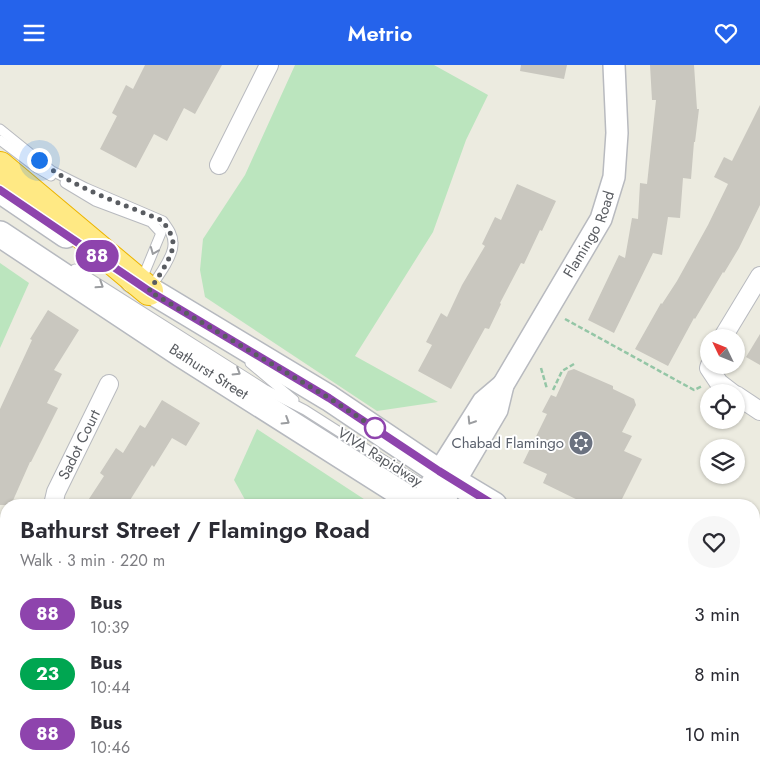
<!DOCTYPE html>
<meta charset="utf-8">
<style>
body{margin:0;font-family:Jost,sans-serif;background:#f7f7f7;color:#2b2b33;height:100vh;display:flex;flex-direction:column;font-size:19px;white-space:nowrap}
*{box-sizing:border-box;margin:0}
p{font-size:16px;color:#7c7c81}
.icon{flex:none;width:28px;height:28px;fill:none;stroke:currentColor;stroke-width:2;stroke-linecap:round;stroke-linejoin:round}
.map{position:relative;flex:1;overflow:hidden}
.details{position:absolute;left:0px;top:434px;width:760px;height:276px;display:flex;flex-direction:column;background:#fff;border-radius:20px 20px 0 0;box-shadow:0 1px 4px #0004}
.details>*{flex:none}
.badge{padding:0 10px;border-radius:16px;font-size:18px;line-height:32px}
.needle{width:32px;rotate:313deg}
.fabs{position:absolute;left:700px;top:264px;display:grid;gap:10px}
.fabs a{display:grid;place-items:center;width:45px;height:45px;border-radius:50%;background:#fff;box-shadow:0 1px 4px #0004;font-size:25px}
.you{position:absolute;width:25px;height:25px;margin:-12px;border:4px solid #fff;border-radius:50%;background:#1a73e8;box-shadow:0 0 0 8px #1a73e833}
.map>.badge{position:absolute;translate:-50% -50%;box-shadow:0 0 0 2px #fff}
.round{display:grid;place-items:center;flex:none;width:52px;height:52px;border-radius:26px;background:#f7f7f7}
.overview{display:flex;align-items:center;justify-content:space-between;height:85px;padding:0 20px}
h1{font-size:24px;font-weight:600;line-height:38px}
ul{padding:0;list-style:none}
li{display:flex;align-items:center;gap:15px;height:60px;padding:0 20px}
li div{flex:1}
li b{display:block;font-size:19px}
li em{font-style:normal}
li .badge{min-width:55px;font-weight:700;text-align:center}
header{display:flex;justify-content:space-between;align-items:center;height:65px;padding:0 20px;background:#2563eb;color:#fff;font-size:22px;font-weight:600}
.map>svg:first-child{display:block}
.green{fill:#bbe5be}
.building{fill:#c9c7bf}
.lines{fill:none;stroke-linecap:round;stroke-linejoin:round}
.service-casing{stroke:#b8babf;stroke-width:11}
.minor-casing{stroke:#b8babf;stroke-width:20}
.tertiary-casing{stroke:#b8babf;stroke-width:24}
.secondary-casing{stroke:#b6b9bf;stroke-width:28}
.motorway-casing{stroke:#ecb400;stroke-width:30}
.path{stroke:#94c6a6;stroke-width:2.5;stroke-dasharray:5 2.5;stroke-linecap:butt}
.service{stroke:#fff;stroke-width:9}
.minor{stroke:#fff;stroke-width:18}
.tertiary{stroke:#fff;stroke-width:21}
.secondary{stroke:#fff;stroke-width:25}
.motorway{stroke:#ffe984;stroke-width:28}
.oneway{stroke:#9b9da0}
.line-casing{stroke:#fff;stroke-width:11}
.line{stroke:#8e44ad;stroke-width:8}
.walk{stroke:#595c61;stroke-width:5;stroke-dasharray:0 9}
.stop-dot{fill:#fff;stroke:#8e44ad;stroke-width:2.5}
.labels{text-anchor:middle;stroke-width:4;stroke-linejoin:round;paint-order:stroke}
.street-label{font-size:15px;fill:#595c61;stroke:#fff}
.worship-label{font-size:15px;fill:#5b616d;stroke:#fff;text-anchor:end}
</style>
<header><svg class="icon" aria-label="menu" viewBox="0 0 24 24"><path d="M4 6h16M4 12h16M4 18h16"/></svg>Metrio<svg class="icon" aria-label="heart" viewBox="0 0 24 24"><path d="M12 20l-8-8c-3-5 5-10 8-4 3-6 11-1 8 4z"/></svg></header>
<div class="map">
<svg width="760" height="709" viewBox="0 0 760 709">
<rect width="100%" height="100%" fill="#ecebe0"/>
<g class="green">
<path d="M295,0H434L488,30L466,75L433,167L355,291L438,337L377,346L205,232L200,205L203,174L245,110Z"/>
<path d="M0,198L29,218L0,283Z"/>
<path d="M257,364L373,440H248L234,415Z"/>
<path d="M754,694L760,698V709H402L405,704H754Z"/>
</g>
<g class="building">
<path d="M145,0H222L195,49L184,43L167,76L154,69L136,103L100,84L117,51L112,48L126,20L133,24Z"/>
<path d="M521,0H567L564,14L520,6Z"/>
<path d="M650,0H694L697,44H699L695,77H694L691,114L683,113L680,153L668,152L662,190L653,188L614,268L588,255L619,190L625,193L632,153L638,154L640,118L647,119L656,35H652Z"/>
<path d="M760,40V140L739,183L724,208L723,207L695,254L694,253L668,301L635,284L661,238L662,239L677,216L708,160L728,119L714,112L724,92L732,96Z"/>
<path d="M517,119L556,136L542,166L540,165L524,199L521,198L500,238L501,239L489,264L485,263L451,324L418,306L432,280L426,277L441,248L447,252L462,220L485,181L482,179L495,152L501,155Z"/>
<path d="M48,245L79,265L54,305L62,309L47,338L58,343L31,397H30L11,440H0V344L32,275L30,274Z"/>
<path d="M760,269V300L746,292Z"/>
<path d="M574,304L613,321V324L634,334L636,340L622,367L632,371L624,386L642,394L619,440H588L543,418L547,409L523,398L547,349L542,347L551,330L556,332L568,306Z"/>
<path d="M162,335L200,358L186,381L172,373L154,402L152,400L127,440H85L104,411L100,408L116,383L123,388L140,360L145,363Z"/>
</g>
<g class="lines">
<defs>
<g id="service">
<path d="M0,64L52,106L86,123L163,156C168,163 173,169 173,178C174,191 158,212 150,223"/>
<path d="M0,75L37,103L51,111"/>
<path d="M65,118L95,136L151,157L161,168L142,214"/>
<path d="M75,204L266,325L305,345L429,424"/>
<path d="M250,298L294,335"/>
<path d="M754,635L760,639"/>
</g>
<g id="minor">
<path d="M219,100L269,0"/>
<path d="M723,272L760,211"/>
<path d="M710,300L709,303L719,318L732,328"/>
<path d="M736,330L760,346"/>
<path id="s1" d="M53,440L56,427L109,319"/>
<path d="M0,655L6,659"/>
<path d="M76,704L83,709"/>
</g>
<g id="tertiary">
<path d="M418,440L483,337L503,320"/>
<path id="s2" d="M441,440L497,345L503,320L601,154L614,112L617,68L614,0"/>
<path d="M287,709L289,704"/>
</g>
<g id="secondary">
<path d="M0,125L66,170"/>
<path id="s3" d="M0,169L181,289L419,440"/>
<path d="M133,215L329,333L439,407L494,440"/>
<path d="M754,609L760,613"/>
<path d="M754,661L760,665"/>
</g>
<path id="motorway" d="M0,101L149,226"/>
</defs>
<use href="#service" class="service-casing"/>
<use href="#minor" class="minor-casing"/>
<use href="#tertiary" class="tertiary-casing"/>
<use href="#secondary" class="secondary-casing"/>
<use href="#motorway" class="motorway-casing"/>
<g class="path">
<path d="M565,254L694,325L702,321"/>
<path d="M541,303L547,324"/>
<path d="M553,325L562,306L574,299"/>
</g>
<use href="#service" class="service"/>
<use href="#minor" class="minor"/>
<use href="#tertiary" class="tertiary"/>
<use href="#secondary" class="secondary"/>
<use href="#motorway" class="motorway"/>
</g>
<defs><path id="oneway-chevron" d="M-2-3.5L2.5 0L-2 3.5" fill="none" stroke-width="1.6" stroke-linecap="round" stroke-linejoin="round" transform="scale(1.25)"/></defs>
<g class="oneway">
<use href="#oneway-chevron" transform="translate(154 186) rotate(112)"/>
<use href="#oneway-chevron" transform="translate(100 220) rotate(33)"/>
<use href="#oneway-chevron" transform="translate(237 307) rotate(32)"/>
<use href="#oneway-chevron" transform="translate(286 356) rotate(32)"/>
<use href="#oneway-chevron" transform="translate(471 356) rotate(122)"/>
</g>
<g class="lines">
<defs>
<path id="line" d="M0,125L149,226L329,333L439,406L494,440"/>
</defs>
<use href="#line" class="line-casing"/>
<use href="#line" class="line"/>
<path class="walk" d="M39,95C74,124 122,138 163,156C167,163 173,170 173,179C173,192 156,215 149,226L329,333L375,363"/>
</g>
<defs>
<symbol id="synagogue-disc" viewBox="-11 -11 22 22"><circle r="9.5" fill="#6b7280" stroke="#fff"/><path d="M0-6.5L5.6 3.2H-5.6ZM0 6.5L5.6-3.2H-5.6Z" fill="#fff"/></symbol>
</defs>
<g fill-rule="evenodd">
<use href="#synagogue-disc" x="567" y="364" width="28" height="28"/>
</g>
<circle class="stop-dot" cx="375" cy="363" r="10"/>
<g class="labels">
<g class="street-label">
<text dy="5" stroke="none"><textPath href="#s2" startOffset="310">Flamingo Road</textPath></text>
<text dy="5" stroke="none"><textPath href="#s3" startOffset="250">Bathurst Street</textPath></text>
<text dy="5" stroke="none"><textPath href="#s1" startOffset="66">Sadot Court</textPath></text>
<text transform="translate(380 392) rotate(32)" y="5">VIVA Rapidway</text>
</g>
<g class="worship-label">
<text x="564" y="383">Chabad Flamingo</text>
</g>
</g>
</svg>
<div class="fabs">
<a><svg class="needle" viewBox="-14 -14 28 28"><path d="M0-13l5 13h-10z" fill="#e53935"/><path d="M0 13l5-13h-10z" fill="#7c7c81"/></svg></a>
<a><svg class="icon" aria-label="locate" viewBox="0 0 24 24"><circle cx="12" cy="12" r="6"/><path d="M12 2v4M12 18v4M2 12h4M18 12h4"/></svg></a>
<a><svg class="icon" aria-label="layers" viewBox="0 0 24 24"><path d="M12 4l9 5-9 5-9-5zM3 14l9 5 9-5"/></svg></a>
</div>
<div class="you" style="left:39px;top:95px"></div>
<b class="badge" style="left:97px;top:191px;background:#8e44ad;color:#fff">88</b>
<section class="details">
<div class="overview"><div><h1>Bathurst Street / Flamingo Road</h1><p>Walk · 3 min · 220 m</p></div><a class="round"><svg class="icon" aria-label="heart" viewBox="0 0 24 24"><path d="M12 20l-8-8c-3-5 5-10 8-4 3-6 11-1 8 4z"/></svg></a></div>
<ul>
<li><span class="badge" style="background:#8e44ad;color:#fff">88</span><div><b>Bus</b><p>10:39</p></div><em>3 min</em></li>
<li><span class="badge" style="background:#00a651;color:#fff">23</span><div><b>Bus</b><p>10:44</p></div><em>8 min</em></li>
<li><span class="badge" style="background:#8e44ad;color:#fff">88</span><div><b>Bus</b><p>10:46</p></div><em>10 min</em></li>
</ul>
</section>
</div>
